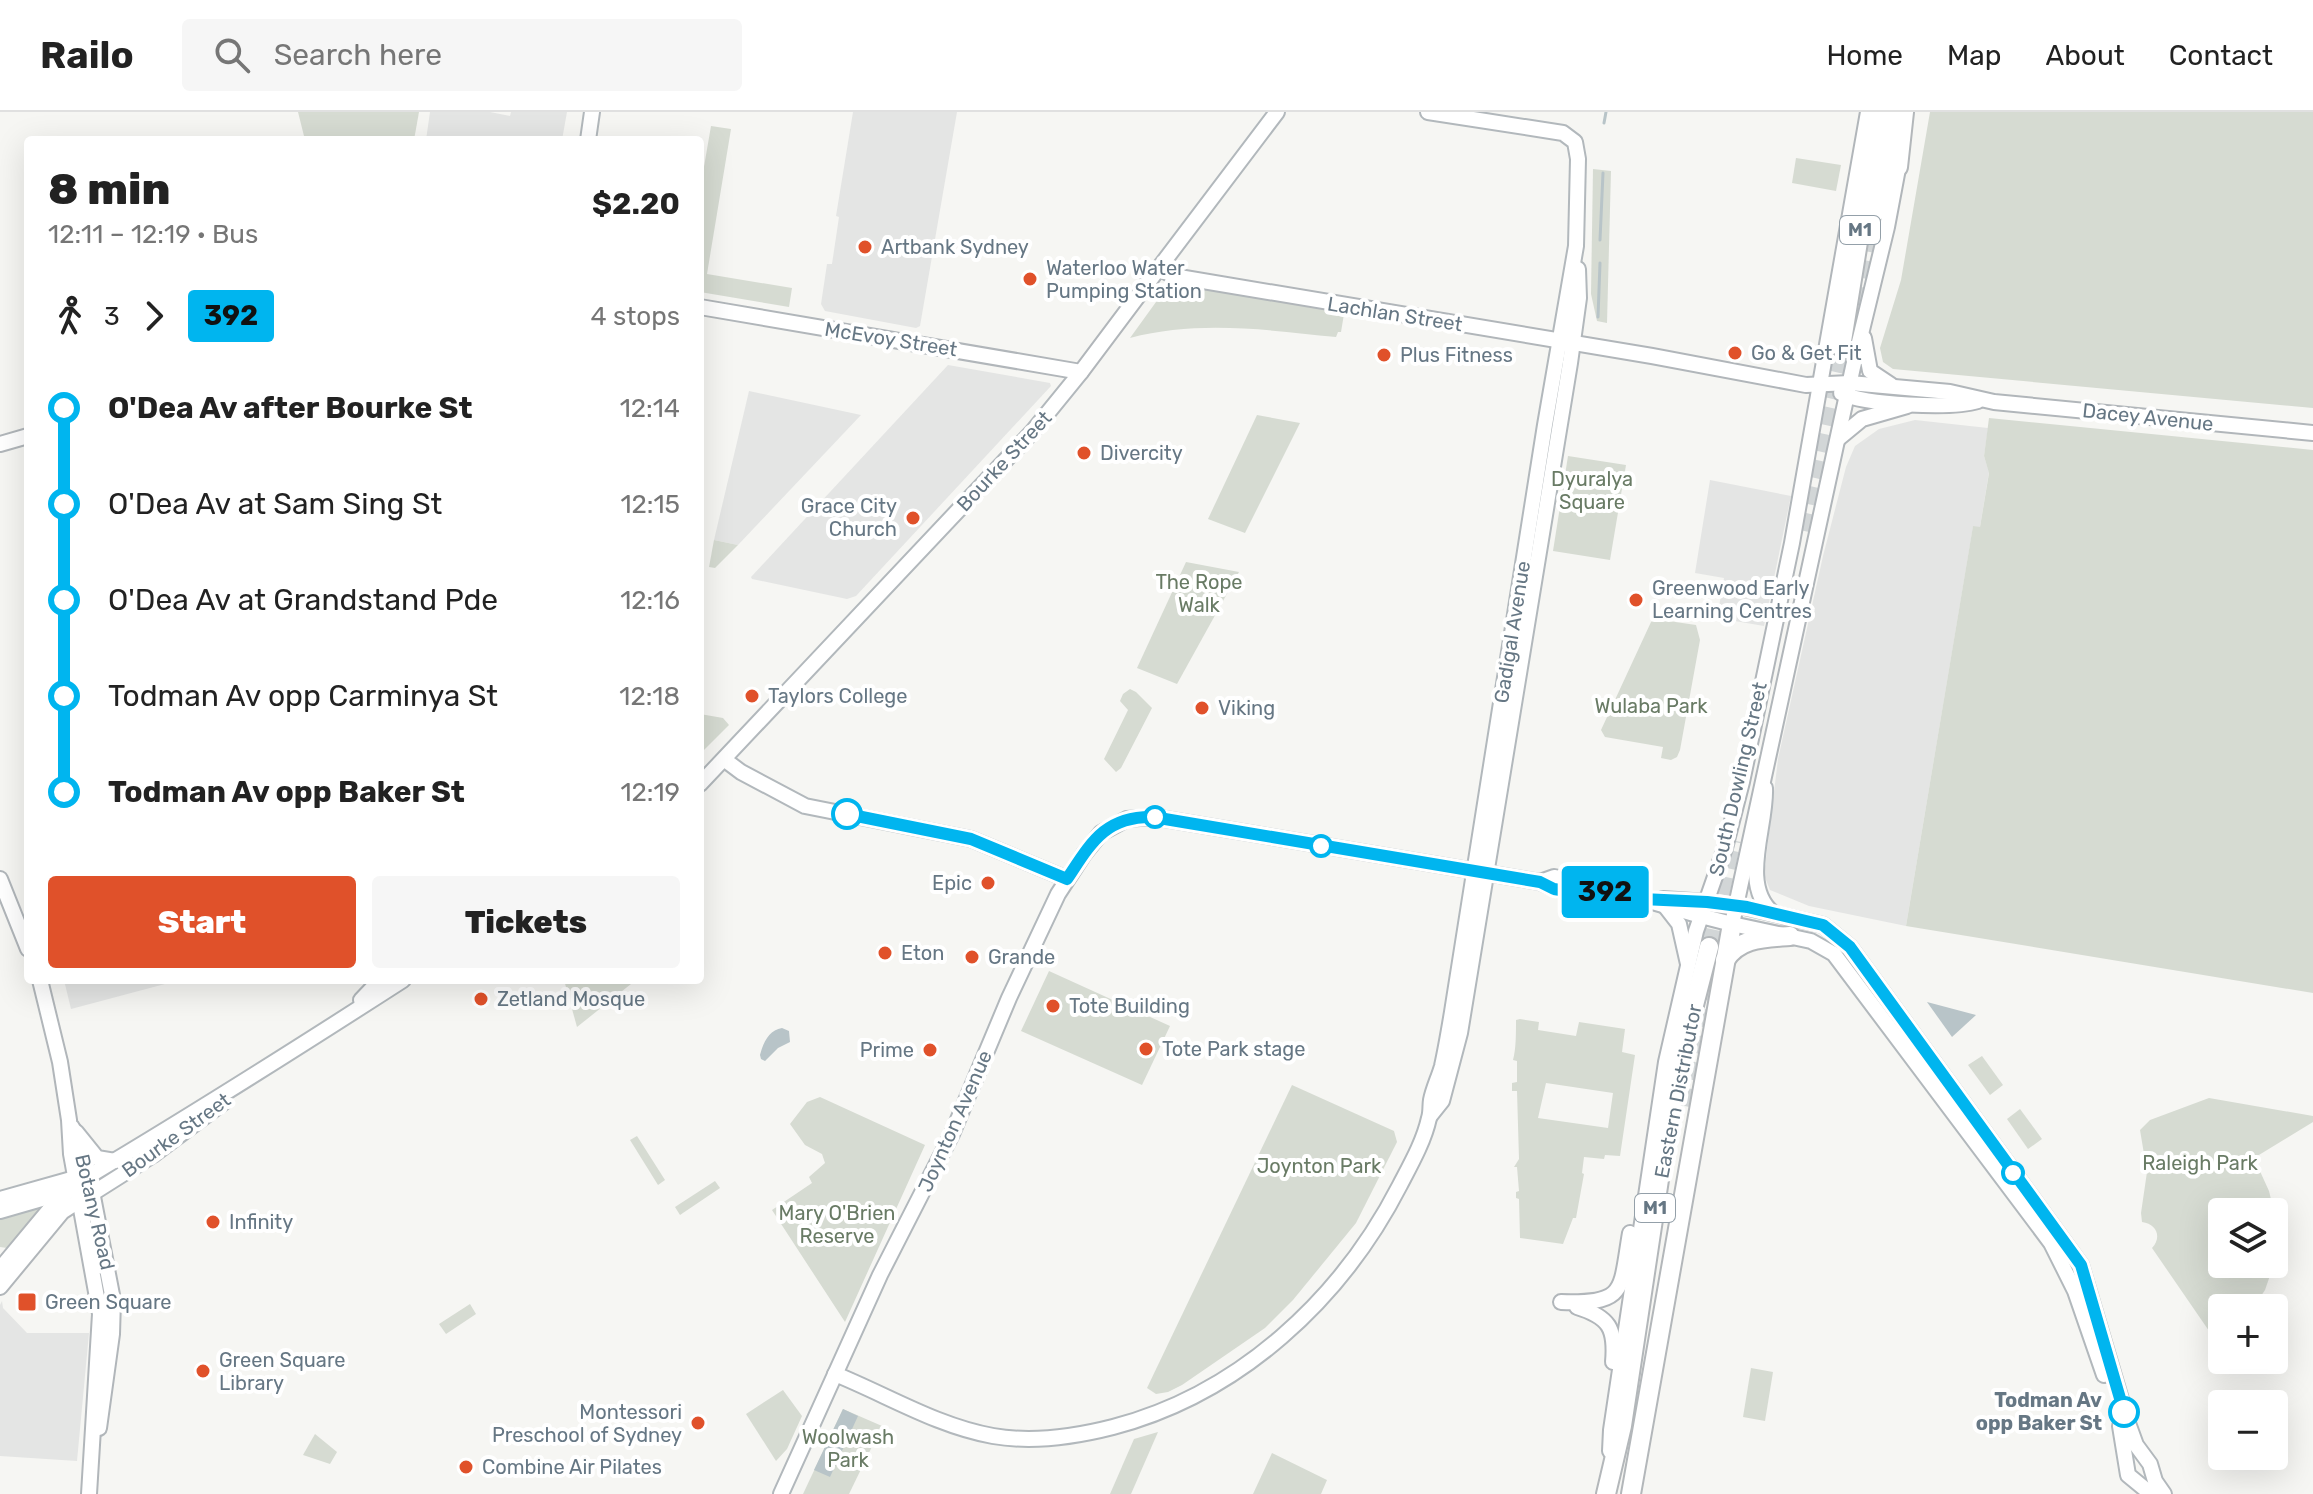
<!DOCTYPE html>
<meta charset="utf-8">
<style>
body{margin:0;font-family:Rubik,sans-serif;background:#f6f6f6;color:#222;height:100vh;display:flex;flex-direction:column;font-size:30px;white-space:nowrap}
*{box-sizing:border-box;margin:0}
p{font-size:26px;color:#767676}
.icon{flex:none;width:44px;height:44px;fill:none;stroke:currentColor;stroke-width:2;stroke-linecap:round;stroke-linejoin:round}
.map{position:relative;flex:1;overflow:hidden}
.sheet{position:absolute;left:24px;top:24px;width:680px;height:848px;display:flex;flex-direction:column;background:#fff;border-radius:8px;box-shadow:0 8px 32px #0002}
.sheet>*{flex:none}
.badge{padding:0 16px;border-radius:6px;font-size:28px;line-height:52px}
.controls{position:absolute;left:2208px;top:1086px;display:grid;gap:16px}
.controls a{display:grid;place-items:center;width:80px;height:80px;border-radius:8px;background:#fff;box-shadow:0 8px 32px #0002;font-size:40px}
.map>.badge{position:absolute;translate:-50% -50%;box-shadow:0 0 0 4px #fff}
.legs{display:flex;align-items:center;gap:12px;height:88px;padding:0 24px;font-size:26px}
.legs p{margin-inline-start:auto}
.summary{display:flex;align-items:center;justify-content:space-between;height:136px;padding:0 24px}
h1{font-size:44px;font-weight:800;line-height:60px}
.action{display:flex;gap:16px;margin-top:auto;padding:16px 24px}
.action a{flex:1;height:92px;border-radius:8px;background:#e0512a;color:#fff;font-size:32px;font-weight:800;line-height:92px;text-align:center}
.action a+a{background:#f6f6f6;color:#222}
ul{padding:0 24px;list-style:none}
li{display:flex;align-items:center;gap:28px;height:96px;font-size:30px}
li i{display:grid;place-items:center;width:12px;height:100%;margin:0 10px;background:currentColor}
li i::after{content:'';width:20px;height:20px;margin:-10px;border:6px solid;border-radius:50%;background:#fff}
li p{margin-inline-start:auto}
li:first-child i{background:linear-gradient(#0000 50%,currentColor 0)}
li:last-child i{background:linear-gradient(currentColor 50%,#0000 0)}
header{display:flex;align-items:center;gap:48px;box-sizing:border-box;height:112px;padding:0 40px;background:#fff;border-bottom:2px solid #e0e0e0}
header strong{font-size:38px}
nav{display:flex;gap:44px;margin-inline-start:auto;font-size:28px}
.search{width:560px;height:72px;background:#f6f6f6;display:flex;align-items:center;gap:20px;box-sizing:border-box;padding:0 28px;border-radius:8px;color:#767676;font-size:30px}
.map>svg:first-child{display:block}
.built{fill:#e4e5e4}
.green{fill:#d6dbd2;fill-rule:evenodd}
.water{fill:#b8c4c8}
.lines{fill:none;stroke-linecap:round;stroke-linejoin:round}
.stream{stroke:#b8c4c8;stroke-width:3}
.highway-tunnel{stroke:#d2d6d7;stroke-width:18;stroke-dasharray:18 9;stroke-linecap:butt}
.secondary-casing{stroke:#b2b8bc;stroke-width:18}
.primary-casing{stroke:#b1b6ba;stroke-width:18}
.highway-casing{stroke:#b3b7ba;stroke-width:22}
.secondary{stroke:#fff;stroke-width:14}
.primary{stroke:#fff;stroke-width:14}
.highway{stroke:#fff;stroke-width:18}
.line-1-casing{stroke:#fff;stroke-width:18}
.line-1{stroke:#00b5ef;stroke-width:12}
.poi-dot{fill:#e0512a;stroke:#fff;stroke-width:3}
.stop-1-dot{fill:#fff;stroke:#00b5ef;stroke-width:4}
.labels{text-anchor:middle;stroke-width:8;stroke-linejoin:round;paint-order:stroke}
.shield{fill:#fff;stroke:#94a0a9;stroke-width:2}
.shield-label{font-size:18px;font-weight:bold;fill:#667784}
.poi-label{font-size:20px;fill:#667784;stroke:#fff;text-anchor:start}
.street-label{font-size:20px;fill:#667784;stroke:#fff}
.park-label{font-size:20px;fill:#697b65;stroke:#fff}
.stop-label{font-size:20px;font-weight:bold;fill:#667784;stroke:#fff;text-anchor:end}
</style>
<header>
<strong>Railo</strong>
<div class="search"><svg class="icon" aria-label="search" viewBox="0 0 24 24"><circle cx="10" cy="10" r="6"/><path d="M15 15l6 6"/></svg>Search here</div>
<nav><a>Home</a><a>Map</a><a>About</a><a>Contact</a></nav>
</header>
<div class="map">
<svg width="2313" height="1382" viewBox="0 0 2313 1382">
<rect width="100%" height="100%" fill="#f6f6f3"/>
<g class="built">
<path d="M430,0H490L510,4L511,0H567L562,28H426Z"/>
<path d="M853,0H957L920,214L916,216L825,199L821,192L827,152H832L839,105L836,104Z"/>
<path d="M948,253L1050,271L1051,274L856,484L847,487L752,467L751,465Z"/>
<path d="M749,279L861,303L738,433L714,428Z"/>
<path d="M1915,308L1988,316L1984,344L1989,360L1980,415H1973L1906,814L1809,794L1770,778L1764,763L1778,647L1823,444L1846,355L1855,334L1879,317Z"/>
<path d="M1710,368L1791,384L1764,514L1717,506L1724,466L1695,461Z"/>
<path d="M64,868H180L71,897Z"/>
<path d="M2,1189L3,1196L27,1221H89L77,1349L0,1344V1193Z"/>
</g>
<g class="green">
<path d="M298,0H419L414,28H305Z"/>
<path d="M1930,0H2313V296L1893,257L1883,250L1880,236L1901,168Z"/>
<path d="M711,14L731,17L707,162L792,176L789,195L700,180V78Z"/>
<path d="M1796,46L1841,53L1836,79L1792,71Z"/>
<path d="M1593,57L1611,59L1607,211L1597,209L1591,182Z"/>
<path d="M1169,172L1341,200L1344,202L1341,220H1338L1336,225C1267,218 1198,208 1130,226Z"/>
<path d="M1257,303L1300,311L1245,421L1208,407Z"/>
<path d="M1989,306L2313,338V881L1906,814L1973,414L1980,415L1989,361L1984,344Z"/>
<path d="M1568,344L1626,353L1610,448L1553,439Z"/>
<path d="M714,428L738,433L715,456L709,455Z"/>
<path d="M1186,450L1239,460L1177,572L1137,556Z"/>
<path d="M1655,507L1696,513L1700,528L1680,638L1677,645L1671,648L1661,646L1663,635L1605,625L1601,618L1651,510Z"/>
<path d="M1130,577L1136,580L1152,596L1121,656L1116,660L1104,647L1128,598L1120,589L1123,582Z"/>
<path d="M700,602L723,606L729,613L700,642Z"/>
<path d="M1049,859L1170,914L1142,973L1021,919Z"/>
<path d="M564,868H636L577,915Z"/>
<path d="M1520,907L1539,910L1538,918L1576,924L1579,910L1625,917L1622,940L1635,943L1620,1044L1605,1043L1604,1047L1584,1045L1582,1061L1584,1062L1576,1106H1573L1563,1132L1520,1126L1519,1087L1516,1086V1080L1519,1079L1517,1055H1514L1519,1047L1517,979H1512V971L1517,970V949L1513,948C1516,937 1516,923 1516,908ZM1546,971L1613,981L1608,1016L1538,1006Z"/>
<path d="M1982,944L2003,973L1990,983L1968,953Z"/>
<path d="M1292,973L1394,1019L1397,1030L1356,1111L1293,1188L1265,1216L1182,1273L1168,1280L1156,1282L1147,1276Z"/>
<path d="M820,985L925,1033L845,1210L772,1098L812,1071L809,1065L825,1051L822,1042L805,1033L790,1012L807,990Z"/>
<path d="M2209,986L2313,1004V1010L2254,1046L2269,1079L2274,1100H2222V1152H2274L2265,1178L2253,1196H2222V1228L2218,1232L2152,1136C2162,1125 2157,1112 2142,1110L2141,1101L2147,1060L2140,1018L2150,1008Z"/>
<path d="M2020,997L2042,1027L2028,1037L2007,1007Z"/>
<path d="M637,1024L665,1068L658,1073L630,1028Z"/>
<path d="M715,1069L720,1076L680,1103L675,1095Z"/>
<path d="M38,1096V1098L7,1136L0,1135V1107Z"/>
<path d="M470,1192L476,1202L446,1222L439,1212Z"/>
<path d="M1751,1256L1773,1260L1765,1309L1743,1305Z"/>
<path d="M783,1278L802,1304L787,1337L776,1349L746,1302Z"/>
<path d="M843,1297L882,1314L849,1382H803Z"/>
<path d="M1158,1320L1131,1382H1110L1134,1327Z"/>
<path d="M315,1322L337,1340L330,1352L303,1343Z"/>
<path d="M1272,1341L1327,1368L1321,1382H1253Z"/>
</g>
<g class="water">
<path d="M1927,890L1976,903L1952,925Z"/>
<path d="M782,916L789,919L790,930L778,936L765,949L761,947L760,943C763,931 769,918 782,916Z"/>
<path d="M843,1297L858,1304L830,1365L814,1358Z"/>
</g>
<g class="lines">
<g class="stream">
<path d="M1604,11L1606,0"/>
<path d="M1600,128L1603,61"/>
<path d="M1598,205L1600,151"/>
</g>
<g class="highway-tunnel">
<path d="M1849,246L1877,99"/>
<path d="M1800,418L1841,235"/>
<path d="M1709,835L1732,728"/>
<path d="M1685,994L1719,838"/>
</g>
<defs>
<g id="secondary">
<path d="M588,28L592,0"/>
<path d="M1159,156L1277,0"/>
<path d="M725,648L741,660L805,694L971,727L1067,767"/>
<path d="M700,672L1033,319L1081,260"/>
<path d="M1765,676C1767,714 1739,773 1773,801"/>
<path d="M1540,770L1554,765L1582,770L1589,777L1642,787L1701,804"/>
<path d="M1663,787L1707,790"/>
<path d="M1736,793L1823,813L1850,835L2081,1153L2128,1311L2136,1333L2150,1352L2155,1369L2164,1382"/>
<path d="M1665,794L1679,812L1688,852"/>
<path d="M1732,812L1811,829L1834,842L2051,1131L2075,1179L2104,1263"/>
<path d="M361,888L380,868"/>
<path d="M1430,1004L1442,989L1460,921L1570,251L1579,186L1578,157"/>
<path d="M76,1020L97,1046L115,1049"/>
<path d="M89,1064C195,1001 299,935 403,868"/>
<path d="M93,1081L153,1043L224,990"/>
<path d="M0,1087L75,1066"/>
<path d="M0,1099L66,1080"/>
<path d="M835,1262C887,1283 937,1314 993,1324C1033,1331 1074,1325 1113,1315C1239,1282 1341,1188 1400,1073C1411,1052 1424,1029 1429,1006C1431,1000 1430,994 1431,988C1433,977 1439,965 1442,954C1446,936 1449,918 1452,900L1545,313L1576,134L1578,47L1575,30L1563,21L1428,0"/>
<path d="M2120,1314L2128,1363L2151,1382"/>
<path d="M781,1382L880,1163L952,1022L1009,886L1058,782L1084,742L1101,721L1127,707L1153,705L1540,770C1555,777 1572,784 1589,777"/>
</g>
<g id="primary">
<path d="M700,195L1081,260L1159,156L1173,164L1652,244L1806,273L1850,271L1950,280L1994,290L2313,321"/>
<path d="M1864,226L1870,259L1891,273"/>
<path d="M1841,281C1865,293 1952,297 1978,289"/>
<path d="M1839,326L1862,307L1907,294"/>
<path d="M0,332L28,324"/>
<path d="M0,767L28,837"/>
<path d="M1701,804L1732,812L1853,255L1887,115L1900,46"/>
<path d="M40,868L60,950L69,1008L71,1042L100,1202L89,1382"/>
<path d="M72,1015L89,1064L113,1188L112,1222L99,1316"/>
<path d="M0,1157L54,1092L82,1068"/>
<path d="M0,1175L62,1100L85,1085"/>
<path d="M1561,1190C1627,1192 1620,1179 1630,1121"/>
<path d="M1577,1195C1609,1205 1616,1216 1613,1250"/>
<path d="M1610,1339L1611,1318L1666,950L1696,819L1725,736L1742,670L1792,431L1868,0"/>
</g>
<g id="highway">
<path d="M1898,55L1904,0"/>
<path d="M1877,99L1892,0"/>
<path d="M1841,235L1879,0"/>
<path d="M1725,848C1740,825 1765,826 1790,824"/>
<path d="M1606,1382L1622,1314L1666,1021L1685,928L1709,835"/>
<path d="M1631,1382L1732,812"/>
</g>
</defs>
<use href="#secondary" class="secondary-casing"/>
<use href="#primary" class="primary-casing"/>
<use href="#highway" class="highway-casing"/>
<use href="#secondary" class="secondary"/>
<use href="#primary" class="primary"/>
<use href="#highway" class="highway"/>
</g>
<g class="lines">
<defs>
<path id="line-1" d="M847,702L971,727L1067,767C1091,731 1105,704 1153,705L1540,770L1554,777L1579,781L1589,777L1642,787L1707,790L1747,795L1823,813L1850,835L2081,1153L2124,1300"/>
</defs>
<use href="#line-1" class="line-1-casing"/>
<use href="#line-1" class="line-1"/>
</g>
<g class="poi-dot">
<circle cx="865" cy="135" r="8"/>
<circle cx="1030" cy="167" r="8"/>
<circle cx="1735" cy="241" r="8"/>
<circle cx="1384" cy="243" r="8"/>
<circle cx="1084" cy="341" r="8"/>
<circle cx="913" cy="406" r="8"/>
<circle cx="1636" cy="488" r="8"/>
<circle cx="752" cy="584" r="8"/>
<circle cx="1202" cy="596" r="8"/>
<circle cx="988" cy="771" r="8"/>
<circle cx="885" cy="841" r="8"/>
<circle cx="972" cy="845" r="8"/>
<circle cx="481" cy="887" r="8"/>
<circle cx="1053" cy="894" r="8"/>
<circle cx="1146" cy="937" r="8"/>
<circle cx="930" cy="938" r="8"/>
<circle cx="213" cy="1110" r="8"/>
<rect x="17" y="1180" width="20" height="20" rx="4"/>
<circle cx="203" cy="1259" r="8"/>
<circle cx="698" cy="1311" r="8"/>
<circle cx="466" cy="1355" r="8"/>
</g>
<g class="stop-1-dot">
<circle cx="847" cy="702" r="14"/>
<circle cx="1155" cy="705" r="10"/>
<circle cx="1321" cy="734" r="10"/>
<circle cx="2013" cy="1061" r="10"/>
<circle cx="2124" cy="1300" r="14"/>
</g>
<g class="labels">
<g class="shield">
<rect x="1840" y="104" width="40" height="28" rx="6"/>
<rect x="1635" y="1082" width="40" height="28" rx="6"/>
</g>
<g class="shield-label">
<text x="1860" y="124">M1</text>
<text x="1655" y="1102">M1</text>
</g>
<g class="poi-label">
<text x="881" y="142">Artbank Sydney</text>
<text x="1046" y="163">Waterloo Water<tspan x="1046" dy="23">Pumping Station</tspan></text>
<text x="1751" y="248">Go &amp; Get Fit</text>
<text x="1400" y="250">Plus Fitness</text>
<text x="1100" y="348">Divercity</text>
<text x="897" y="401" text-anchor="end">Grace City<tspan x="897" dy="23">Church</tspan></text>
<text x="1652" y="483">Greenwood Early<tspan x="1652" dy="23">Learning Centres</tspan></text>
<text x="768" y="591">Taylors College</text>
<text x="1218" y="603">Viking</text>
<text x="972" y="778" text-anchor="end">Epic</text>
<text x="901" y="848">Eton</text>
<text x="988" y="852">Grande</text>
<text x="497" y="894">Zetland Mosque</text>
<text x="1069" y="901">Tote Building</text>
<text x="1162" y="944">Tote Park stage</text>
<text x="914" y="945" text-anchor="end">Prime</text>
<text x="229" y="1117">Infinity</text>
<text x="45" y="1197">Green Square</text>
<text x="219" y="1255">Green Square<tspan x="219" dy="23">Library</tspan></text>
<text x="682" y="1307" text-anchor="end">Montessori<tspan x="682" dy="23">Preschool of Sydney</tspan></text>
<text x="482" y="1362">Combine Air Pilates</text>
</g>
<g class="street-label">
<text transform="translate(1395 202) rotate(9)" y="7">Lachlan Street</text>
<text transform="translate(891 227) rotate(9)" y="7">McEvoy Street</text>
<text transform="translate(2148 305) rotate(6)" y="7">Dacey Avenue</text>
<text transform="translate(1004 349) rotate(-47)" y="7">Bourke Street</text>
<text transform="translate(1512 520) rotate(-81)" y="7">Gadigal Avenue</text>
<text transform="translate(1738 667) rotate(-77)" y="7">South Dowling Street</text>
<text transform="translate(1678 979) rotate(-79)" y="7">Eastern Distributor</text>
<text transform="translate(955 1009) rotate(-66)" y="7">Joynton Avenue</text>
<text transform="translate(176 1023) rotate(-36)" y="7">Bourke Street</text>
<text transform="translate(95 1100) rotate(77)" y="7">Botany Road</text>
</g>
<g class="park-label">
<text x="1592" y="374">Dyuralya<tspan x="1592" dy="23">Square</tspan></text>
<text x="1199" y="477">The Rope<tspan x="1199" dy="23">Walk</tspan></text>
<text x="1651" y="601">Wulaba Park</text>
<text x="2200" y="1058">Raleigh Park</text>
<text x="1319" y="1061">Joynton Park</text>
<text x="837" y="1108">Mary O'Brien<tspan x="837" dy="23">Reserve</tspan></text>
<text x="848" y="1332">Woolwash<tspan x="848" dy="23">Park</tspan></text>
</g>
<g class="stop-label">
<text x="2102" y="1295">Todman Av<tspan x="2102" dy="23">opp Baker St</tspan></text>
</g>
</g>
</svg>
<div class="controls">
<a><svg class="icon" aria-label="layers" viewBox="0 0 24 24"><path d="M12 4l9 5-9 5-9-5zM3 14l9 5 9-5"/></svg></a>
<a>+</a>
<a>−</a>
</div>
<b class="badge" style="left:1605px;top:780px;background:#00b5ef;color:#111">392</b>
<section class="sheet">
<div class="summary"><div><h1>8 min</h1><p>12:11 – 12:19 · Bus</p></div><b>$2.20</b></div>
<div class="legs"><svg class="icon" aria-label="walk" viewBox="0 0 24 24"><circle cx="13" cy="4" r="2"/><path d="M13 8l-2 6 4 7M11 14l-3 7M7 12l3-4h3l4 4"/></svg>3<svg class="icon" aria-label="forward" viewBox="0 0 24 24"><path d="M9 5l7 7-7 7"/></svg><b class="badge" style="background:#00b5ef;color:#111">392</b><p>4 stops</p></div>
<ul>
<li><i style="color:#00b5ef"></i><b>O'Dea Av after Bourke St</b><p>12:14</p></li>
<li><i style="color:#00b5ef"></i><span>O'Dea Av at Sam Sing St</span><p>12:15</p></li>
<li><i style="color:#00b5ef"></i><span>O'Dea Av at Grandstand Pde</span><p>12:16</p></li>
<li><i style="color:#00b5ef"></i><span>Todman Av opp Carminya St</span><p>12:18</p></li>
<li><i style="color:#00b5ef"></i><b>Todman Av opp Baker St</b><p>12:19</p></li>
</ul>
<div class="action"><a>Start</a><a>Tickets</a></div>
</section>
</div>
